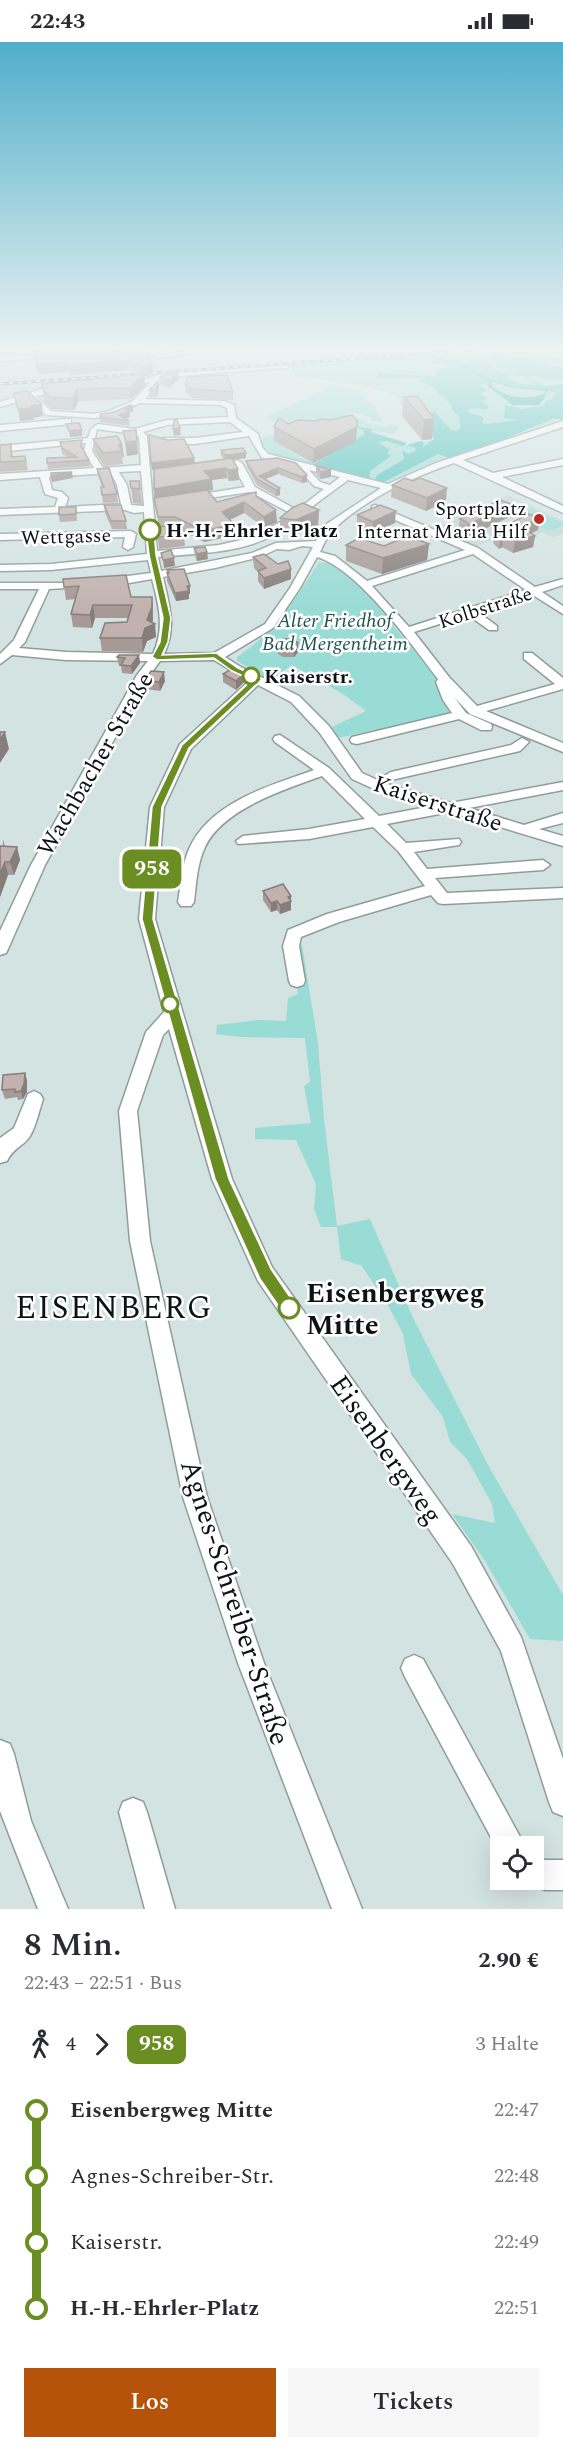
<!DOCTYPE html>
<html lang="de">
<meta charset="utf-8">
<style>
body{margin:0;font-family:Spectral,serif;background:#f7f7f7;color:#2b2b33;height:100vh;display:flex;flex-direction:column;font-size:22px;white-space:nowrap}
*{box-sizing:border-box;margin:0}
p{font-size:20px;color:#7c7c81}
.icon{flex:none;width:33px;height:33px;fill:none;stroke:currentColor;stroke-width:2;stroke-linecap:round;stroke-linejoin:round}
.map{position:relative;height:1867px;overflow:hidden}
.panel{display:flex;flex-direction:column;background:#fff;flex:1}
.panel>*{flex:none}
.badge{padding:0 12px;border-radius:9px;font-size:21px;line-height:39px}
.tools{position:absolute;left:490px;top:1794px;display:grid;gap:12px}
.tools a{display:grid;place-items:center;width:54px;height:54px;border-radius:0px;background:#fff;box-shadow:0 6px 24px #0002;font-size:30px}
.map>.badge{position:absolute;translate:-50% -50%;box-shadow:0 0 0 3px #fff}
.legs{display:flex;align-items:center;gap:9px;height:66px;padding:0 24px;font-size:20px}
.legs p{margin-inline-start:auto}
.head{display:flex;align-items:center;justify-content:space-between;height:102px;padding:0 24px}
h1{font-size:33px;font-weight:600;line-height:45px}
.action{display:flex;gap:12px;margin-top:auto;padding:12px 24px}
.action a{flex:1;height:69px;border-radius:0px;background:#b45309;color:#fff;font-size:24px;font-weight:600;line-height:69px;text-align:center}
.action a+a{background:#f7f7f7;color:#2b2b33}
ul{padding:0 24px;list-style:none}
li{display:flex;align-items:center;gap:21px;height:66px;font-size:22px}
li i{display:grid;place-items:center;width:9px;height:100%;margin:0 8px;background:currentColor}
li i::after{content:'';width:15px;height:15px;margin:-8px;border:4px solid;border-radius:50%;background:#fff}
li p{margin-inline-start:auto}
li:first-child i{background:linear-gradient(#0000 50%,currentColor 0)}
li:last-child i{background:linear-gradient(currentColor 50%,#0000 0)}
.status{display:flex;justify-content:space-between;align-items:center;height:42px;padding:0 30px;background:#fff;direction:ltr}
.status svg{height:16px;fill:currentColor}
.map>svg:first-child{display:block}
.built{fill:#c0d9d6}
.green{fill:#99dbd5}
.forest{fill:#3ebfb7;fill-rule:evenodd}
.water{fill:#0ca49d}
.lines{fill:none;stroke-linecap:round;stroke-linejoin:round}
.stream{stroke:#0ca49d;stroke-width:1.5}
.minor-casing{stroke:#8e9d9c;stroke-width:3}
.minor{fill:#fff;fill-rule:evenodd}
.rail-casing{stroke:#586261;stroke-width:3}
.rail{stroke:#fff;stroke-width:1.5;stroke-dasharray:4.5;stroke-linecap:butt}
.wall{fill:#a69996}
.shaded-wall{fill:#877d7a}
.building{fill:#c1b2af;stroke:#877d7a;stroke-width:1.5}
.line-1{fill:#6b8e23;stroke:#fff;stroke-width:1.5}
.poi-dot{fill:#ba2d20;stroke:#fff;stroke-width:2}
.stop-1-dot{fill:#fff;stroke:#6b8e23;stroke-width:3}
.labels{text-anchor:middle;stroke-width:5;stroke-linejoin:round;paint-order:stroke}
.far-poi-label{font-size:20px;fill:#0d1312;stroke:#fff;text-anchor:end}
.far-stop-label{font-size:20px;font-weight:bold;fill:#0d1312;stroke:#fff;text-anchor:start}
.far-street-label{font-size:20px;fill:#0d1312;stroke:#fff}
.far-park-label{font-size:20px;font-style:italic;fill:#1e5450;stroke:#fff}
.street-label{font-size:24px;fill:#0d1312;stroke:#fff}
.near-stop-label{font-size:28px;font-weight:bold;fill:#0d1312;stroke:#fff;text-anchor:start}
.near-street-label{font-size:28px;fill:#0d1312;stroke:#fff}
.near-neighbourhood-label{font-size:32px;letter-spacing:1.5px;fill:#0d1312;stroke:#fff}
</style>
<div class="status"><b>22:43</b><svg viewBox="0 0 49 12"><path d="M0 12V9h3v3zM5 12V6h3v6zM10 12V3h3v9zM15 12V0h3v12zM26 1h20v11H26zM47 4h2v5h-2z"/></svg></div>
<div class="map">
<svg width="563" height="1867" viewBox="0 0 563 1867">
<rect width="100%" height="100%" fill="#d3e3e2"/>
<g class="built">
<path d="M0,308H151L160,321L161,333L138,359L65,361L42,365L29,354L0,363Z"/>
<path d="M508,453L563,479V492L553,495L542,490L534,495L508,493L471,506L429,489L457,474Z"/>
</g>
<g class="green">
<path d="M377,308H484L549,324L546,320L491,308H513L563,317V325L550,323L563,327V376L516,392L449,411L455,418L386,441L384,440L401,432L375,439L271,412L261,401L262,396L274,393L282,398L275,400L308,419L324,415L266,375L330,346L324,343L362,349L358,352L368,355L364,357L375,364L383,381L369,378L372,375L348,370L345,374L368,378L365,381L386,385L389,382L397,384L399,387L393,392L370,388L381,393V399L410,403L439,397L406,371L396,353L374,347L375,346L370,344L295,334L290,324L163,333L164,330L386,314Z"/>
<path d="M533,467L563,481V484L549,489L516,474Z"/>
<path d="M319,520L334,522L367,549L392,579L390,580L438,637L450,672L338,696L330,686L366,669L343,652L292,623L270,638L237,619V615C274,591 296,557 319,520Z"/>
<path d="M302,903L318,1001L324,1077L337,1184L370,1177L413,1276L488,1423L563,1553V1599L530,1597L485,1519L452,1472L495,1481L492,1462L467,1417L450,1400L443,1375L411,1332L403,1292L389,1265L362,1224L341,1217L337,1185H321L314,1167L316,1142L296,1098L255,1097V1086L311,1081L304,1044L310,1040L305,996L240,995L216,992L217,983L259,978L286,979L288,956L298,952L291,904Z"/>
</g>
<g class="forest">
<path d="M483,308L547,320L549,323L563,325V338H546L537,334L528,335L512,333L506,335L521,342L538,343L524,336L546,344L563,342V378L554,376L455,418L438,412L384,440L375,439L376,434L404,417L402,409L409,412L415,409L416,406L407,403L420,399L424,400L423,405L434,397L419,371L435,370L451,388L457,389L461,385L459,374L451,367L452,363L430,343L417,339L428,337C409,333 395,338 375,336L380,331L436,334L438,331L434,328L450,325L429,319L453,318L464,320L484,318L490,321L495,328L506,331L518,329L497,325L495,322L497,317L488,314L493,311ZM489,338L513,345L555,350L552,358H547L543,364L522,367L505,363L504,376L518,378L487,382L482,381L484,376C479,372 470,373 467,368L475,366L486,368L489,365L481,359L486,358L487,355L482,354L481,351L488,348L479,343L489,342Z"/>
<path d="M358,385L373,387L370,390L407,401L403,404L386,399L378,400L390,408L387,411L391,414L370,429L369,439L310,424L364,393V389Z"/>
</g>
<path class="water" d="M489,338L493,339L492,344C507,356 528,359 545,351V348L548,347L544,357L538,363H513L487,344Z"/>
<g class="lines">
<path class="stream" d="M410,308L464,324L489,338L513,345L545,348L563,344"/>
<defs>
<g id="minor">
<path d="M193,308H219L156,316L152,314Z"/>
<path d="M58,311L55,315L0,319V315Z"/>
<path d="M288,322V326H285L165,335L145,357L224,359L234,363L236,376L258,392L262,405L268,412L388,442L436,421L563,379V385L463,418L493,431L563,417V423L502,435L563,464V471L454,421C413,435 367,456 335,486C328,491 324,502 320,510L335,514L367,539L465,508L372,468V464L375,463L478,506L535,545L563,537V543L542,550L563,564V572L533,553L478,570L497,584V588H489L468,573L414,590L449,635L477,664L555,642L524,617V611H532L563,636V647L486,669L563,701V710L470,672L454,655L466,671L491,682L492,685L491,688H481L459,677L357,702L352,701L350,698L352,695L452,671L443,658L436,640L438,637C412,603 358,527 317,515L300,546L273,586L225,615L239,624L299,654L329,684L362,731L384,741L451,761L563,740V748L469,766L524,783L563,771V781L539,787L563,794V804L450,770L387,782L406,801L459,797L461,800L459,803L414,810L427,827L543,818L550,823L543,828L435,836L447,851L563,846V856L443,862L438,861L431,853L339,880L301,895L299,904L305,939L303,943L297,945L291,943L289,939L283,904L288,888L327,872L425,844L398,809L373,785L309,797L238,802L236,799L243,794L309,787L365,777L322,734C285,747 223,767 205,805C197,822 196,842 194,860L191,864H181L178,860C181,842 182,822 190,805C211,760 271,743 314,728L275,700L273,697L275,694L280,693L329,726L379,774L432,764L374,747L352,737L319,690L291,660L258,643L191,707L164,765L155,877L232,1137L272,1225L471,1504L521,1595L563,1717V1774L553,1770L549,1760L501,1609L453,1522L258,1239L212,1137L169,987L163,993L137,1069L150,1199L207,1455L264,1621L362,1867H332L238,1621L183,1455L130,1199L119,1069L146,990L164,970L139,877L150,765L180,702L249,639L214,618L160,619L149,634L45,823L8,907L6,911L0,913V889L31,823L137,633L148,619L66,618L12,613L0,622V612L14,598L39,547H0V541H74L151,531L148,518L51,528L0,529V523L51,522L147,512L144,470L134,471L125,468L0,473V467L55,465L58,456L45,452L40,435L0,438V432L94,426L84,409L86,401L0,410V404L88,396L91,387L98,382L135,387L167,378L228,375L227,366L220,363L140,361L114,373L94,376L46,373L28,357L0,365V360L45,346L65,344H68V348L36,354L51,369L94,372L109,369L133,359L151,340L123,344H120V340L147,337L163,331ZM230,380L243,390L195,396H163L159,399L163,402H195L249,394L262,416L297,425L314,444L324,447L297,468L255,445L242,421L237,418L232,421L245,445L191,454L186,457L188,459L250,450L298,475L348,438L381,446L325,483L316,499L276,501L252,511L161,529L158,515C200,511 257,512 290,481L282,479L254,495L219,503L157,509L147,394L143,390L167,383ZM97,387L133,392L139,395L141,423L103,426L92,409ZM309,428L340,435L330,443L320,440ZM141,429L144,464L131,463L127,443L119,430ZM111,431L117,443L121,462L65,465L68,456L62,450L52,448L49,435ZM302,504L313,505L290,546L265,582L214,611L164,612C177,585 169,563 163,535L215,526L260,515L277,507L289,508ZM473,512L526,548L409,585L372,544ZM152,537C159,564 165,586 153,612L66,610L19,606L25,600L49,547L118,543Z"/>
<path d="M68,377L71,378V382L0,389V383Z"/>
<path d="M131,489L136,492L133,505L128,508L123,505L125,495L0,498V492Z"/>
<path d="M522,696L529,700L520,709L391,738L384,734L391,730L511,703Z"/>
<path d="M34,1049L40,1052L43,1057C39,1069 36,1084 30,1094C24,1104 14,1105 7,1119L0,1121V1096L14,1086L28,1052Z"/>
<path d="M414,1613L423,1617L525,1804H501V1814L405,1635L401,1626L405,1617Z"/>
<path d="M0,1698L10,1702L14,1712L31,1779L68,1867H38L0,1769Z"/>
<path d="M133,1756L143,1760L147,1770L175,1867H145L119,1770L123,1760Z"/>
<path d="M534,1814L545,1818H563V1848H545L524,1839L523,1838H534Z"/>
</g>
</defs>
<use href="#minor" class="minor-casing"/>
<use href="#minor" class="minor"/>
<defs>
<path id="rail" d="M0,342L477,308"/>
</defs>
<use href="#rail" class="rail-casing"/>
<use href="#rail" class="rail"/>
</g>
<g class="wall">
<path d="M32,308H145L152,322L153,332L144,335L145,344L131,357L78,359L74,368L52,367L44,359L42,342L139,333L128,328L70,333L69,330L38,332Z"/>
<path d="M160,336H179L170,346L161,343Z"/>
<path d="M158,339L159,345L157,355H150L149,348Z"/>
<path d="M185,342L233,350V358L193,356L186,351Z"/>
<path d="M417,354L432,397L422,398L402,374L404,355Z"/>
<path d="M133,364V369L129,371L130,375L125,376L129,379L130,384L100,380V375Z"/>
<path d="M288,382L356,399L313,421L274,399V385Z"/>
<path d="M123,389L138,412L127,414Z"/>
<path d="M117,394L124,415H122L123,422L104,424L95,410L93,397Z"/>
<path d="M82,398L83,407L89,418L90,424L48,427L47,421L68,415L62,412L60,400Z"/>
<path d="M11,402L13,415L25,414L28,428L0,430V403Z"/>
<path d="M221,408L246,411V416L233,418L239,438L229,439L227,436L212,438L213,448L207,449L217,460L256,454L277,480L265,486L244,471L230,478L234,482L235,493L204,500L176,486H172L184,493L185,504L159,507L157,485L159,484L154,456V428H152L224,417L221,414Z"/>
<path d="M246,419L307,433V440L302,441L278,432L265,437L280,446V453L276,454L257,443L247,425Z"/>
<path d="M316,424L331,428V435L320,437L316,432Z"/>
<path d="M97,427L117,452L118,460L103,461L101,445H102L98,434Z"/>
<path d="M130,439H139L142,462L133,461Z"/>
<path d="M413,439L446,459L426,469L391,455L392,443Z"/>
<path d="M104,463L126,479L127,487H112L105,471Z"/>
<path d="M76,465L77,479L60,480L59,473Z"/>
<path d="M319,468L318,483L296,493L280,491V476Z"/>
<path d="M357,473L395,481L372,491L357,484Z"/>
<path d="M509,475L466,496L465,493L458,490L460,477Z"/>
<path d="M538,488L531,491L535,494L533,505L513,511L502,505L499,507L493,501L495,490Z"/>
<path d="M429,502L427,518L382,532L346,519V503L384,504Z"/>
<path d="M194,506L208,517L197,519L195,514Z"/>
<path d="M253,515L291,537L264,547L258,539V530L254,526Z"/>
<path d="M167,528L190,544V552H189V557L176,559L167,539Z"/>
<path d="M63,537L131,555H152L153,568L152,581L156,595L147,599L143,610L102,609L100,596L127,580L128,576H95L92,586L73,585L71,572L75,557L66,558Z"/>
<path d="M298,601V610L294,615H283L277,611V602Z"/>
<path d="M139,613L140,621L132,632L122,631L121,624H119L117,615Z"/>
<path d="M245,631V639L236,648L223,640V632Z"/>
<path d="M145,638L165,639L160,649L146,647Z"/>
<path d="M3,797L5,804L17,805L20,818L14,833H8L0,855Z"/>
<path d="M263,849L291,854V868L280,872L277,868L271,870L263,858Z"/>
<path d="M25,1031L27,1039V1050L23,1057L18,1058L17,1055L5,1057L2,1048Z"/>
</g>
<g class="shaded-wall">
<path d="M119,308H123L127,318L128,328L70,333L69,323L118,312Z"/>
<path d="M162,308H176L162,310Z"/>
<path d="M68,320L69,330L38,332L37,322Z"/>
<path d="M152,322L153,332L144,335L145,344L131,357L130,346L143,333L142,325Z"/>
<path d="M178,330L179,336L170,346V339Z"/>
<path d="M158,339L159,345L157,355L156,348Z"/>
<path d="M77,347L78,359L74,368L73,357Z"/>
<path d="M42,362L43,374L33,376L34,378L20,379L18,367Z"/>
<path d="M133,364V369L129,371L130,375L122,378L119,373L125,367Z"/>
<path d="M434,377L432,397L422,398L424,378Z"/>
<path d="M357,385L356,399L313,421L314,407Z"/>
<path d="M180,386L181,393L174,394L173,387Z"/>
<path d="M82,388V394L70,395L69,389Z"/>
<path d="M136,388L138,412L127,414L126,400Z"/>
<path d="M122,402L124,415H122V409L119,403Z"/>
<path d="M246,411V416L225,419V413Z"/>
<path d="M194,416L195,423L152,428L151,421Z"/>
<path d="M226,426L227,436L212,438L213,448L155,457L154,447L204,429Z"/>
<path d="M278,426V432L261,439L259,434Z"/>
<path d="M238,427L239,438L229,439L228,428Z"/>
<path d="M331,428V435L320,437L321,430Z"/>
<path d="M72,430L73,436L52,440L51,434Z"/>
<path d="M307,433V440L302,441V435Z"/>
<path d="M280,446V453L276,454V448Z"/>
<path d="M447,446L446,459L426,469L427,456Z"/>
<path d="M244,460V471L222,481V470Z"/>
<path d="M511,462L509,475L466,496L468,483Z"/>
<path d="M276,468L277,480L265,486L264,475Z"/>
<path d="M319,468L318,483L296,493V478Z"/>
<path d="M396,469L395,481L372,491L373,480Z"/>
<path d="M540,476L538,488L520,496L522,485Z"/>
<path d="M234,482L235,493L204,500V489Z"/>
<path d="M504,493L502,505L499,507L501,495Z"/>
<path d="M535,494L533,505L513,511L515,499Z"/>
<path d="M429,502L427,518L382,532L383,516Z"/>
<path d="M207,510L208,517L197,519V512Z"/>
<path d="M174,516L175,524L164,526L163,518Z"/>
<path d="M291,527V537L264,547V536Z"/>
<path d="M187,544H190V552H189V557L176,559L175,551Z"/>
<path d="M152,555L153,578L151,584L155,582L156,595L147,599L143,610L142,596L147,578Z"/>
<path d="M93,563L95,576L92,586L90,573Z"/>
<path d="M298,601V610L294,615V606Z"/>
<path d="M139,613L140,621L132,632L131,624Z"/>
<path d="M164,630L165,639L160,649L159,640Z"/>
<path d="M245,631V639L236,648V639Z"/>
<path d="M5,690L9,707L0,721V698Z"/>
<path d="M17,805L20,818L14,833L10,820Z"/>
<path d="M5,820L8,833L0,855V832Z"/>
<path d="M291,854V868L280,872V863L288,855Z"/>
<path d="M277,859V868L271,870V861Z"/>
<path d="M25,1031L27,1039V1050L23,1057L21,1049Z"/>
</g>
<g class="building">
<path d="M44,308H119L118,312L121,308H145L152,322L142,325L127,318L69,323L68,320L37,322L33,309Z"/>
<path d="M178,330L170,339L160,336L166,331Z"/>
<path d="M144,332L130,346L77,347L73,357L50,355L43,348L42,342Z"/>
<path d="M227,333L233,350L192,347L185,342L188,335Z"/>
<path d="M158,339L156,348H149Z"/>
<path d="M27,349L42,362L31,364L32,366L18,367L14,351Z"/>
<path d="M417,354L434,377L424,378L404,355Z"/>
<path d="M130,363L133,364L125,367L129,370L119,373L129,379L100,375L101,372L114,370Z"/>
<path d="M352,373L357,378V385L314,407L274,385L279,376L288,382L299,378L317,379L320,377L331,378Z"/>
<path d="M174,378H177L180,386L173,387Z"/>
<path d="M79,381L82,388L69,389L66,382Z"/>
<path d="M136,388L137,399L126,400L123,389Z"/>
<path d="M149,393L168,398L184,397L194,416L151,421Z"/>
<path d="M117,394L122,402L119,403L122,409L103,411L93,397Z"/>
<path d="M82,398L81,404L89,418L47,421V416L77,415L62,406L60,400Z"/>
<path d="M11,402V415L25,414L26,419L0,420V403Z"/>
<path d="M243,406L246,411L225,413L221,408Z"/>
<path d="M232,416L238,427L228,428L226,426L204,429L212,437L154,447V427Z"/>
<path d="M277,416L296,421L307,433L302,435L278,426L259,434L280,446L276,448L257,437L246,419Z"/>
<path d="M316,424L331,428L321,430Z"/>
<path d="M109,426L117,452L102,453L101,445H104L97,427Z"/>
<path d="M72,430L51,434V431Z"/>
<path d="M405,436L413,439L420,436L447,446L427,456L392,443Z"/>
<path d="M130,439H139L140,447L131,446Z"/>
<path d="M207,448L217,460L256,450V454L276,468L264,475L244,460L222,470L234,482L204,489L175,475H158L154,456Z"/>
<path d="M500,458L511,462L468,483L467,480L460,477Z"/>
<path d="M303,461L319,468L296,478L280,476L292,466Z"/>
<path d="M104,463H121L126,479H111Z"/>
<path d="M380,463L396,469L373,480L357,473Z"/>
<path d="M59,465H76V472L59,473Z"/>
<path d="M528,472L540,476L522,485L535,494L515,499L504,493L501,495L495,490Z"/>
<path d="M168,484L184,493L158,495L157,485Z"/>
<path d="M408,494L429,502L383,516L346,503L359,496L384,504Z"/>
<path d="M205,505L207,510L197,512L194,506Z"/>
<path d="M171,508L174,516L163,518L161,511Z"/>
<path d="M264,512L278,522L288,519L291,527L264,536L258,529L266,526L253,515Z"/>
<path d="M184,527L190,544H187L189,549L175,551L167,531H169L167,528Z"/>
<path d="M126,533L131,555H152V565L147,578L155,582L145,586L142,596H100L105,581L127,580L132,563H93L90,573L71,572L79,544L64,545L63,537Z"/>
<path d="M282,597H292L298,601L294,606L283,607L277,602Z"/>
<path d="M119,613H139L131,624L121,623L125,616L117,615Z"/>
<path d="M233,626L245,631L236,639L223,632Z"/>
<path d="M151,629L164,630L159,640L145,638Z"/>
<path d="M0,690H5L0,698Z"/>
<path d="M0,804L17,805L10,820H5L0,832Z"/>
<path d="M283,842L291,854L288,855L291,859L280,863L277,859L271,861L263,849Z"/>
<path d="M25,1031L24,1042L21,1049L15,1050V1047L2,1048L3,1033Z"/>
</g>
<linearGradient id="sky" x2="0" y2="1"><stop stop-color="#50aeca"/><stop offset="0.54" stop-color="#ebf2f2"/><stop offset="1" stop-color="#ebf2f2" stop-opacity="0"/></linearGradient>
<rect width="563" height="569" fill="url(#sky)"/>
<path class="line-1" d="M150,486L154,488L156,513L171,576L168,600L162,613L216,611L238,626L262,637L189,706L162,765L153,877L229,1137L271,1227L294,1261L297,1266L294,1272L289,1274L284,1272L260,1237L215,1137L142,877L152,765L182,703L252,638L232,629L214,616L157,618L152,615L160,600L163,576L149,513L146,488Z"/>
<circle class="poi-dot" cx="539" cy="477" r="6"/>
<g class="stop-1-dot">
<circle cx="150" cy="488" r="10"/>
<circle cx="251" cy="634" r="8"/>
<circle cx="170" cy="962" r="8"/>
<circle cx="289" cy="1266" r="10"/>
</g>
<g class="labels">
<g class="far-poi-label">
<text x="527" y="473">Sportplatz<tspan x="527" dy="23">Internat Maria Hilf</tspan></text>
</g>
<g class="far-stop-label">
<text x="166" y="495">H.-H.-Ehrler-Platz</text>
<text x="264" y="641">Kaiserstr.</text>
</g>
<g class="far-street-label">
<text transform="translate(66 494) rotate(-2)" y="7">Wettgasse</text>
<text transform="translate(485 565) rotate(-18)" y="7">Kolbstraße</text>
</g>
<g class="far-park-label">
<text x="335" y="585">Alter Friedhof<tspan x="335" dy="23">Bad Mergentheim</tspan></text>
</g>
<g class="street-label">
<text transform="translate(95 722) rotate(-60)" y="8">Wachbacher Straße</text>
<text transform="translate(438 761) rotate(18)" y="8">Kaiserstraße</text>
</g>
<g class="near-stop-label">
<text x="306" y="1260">Eisenbergweg<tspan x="306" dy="32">Mitte</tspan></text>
</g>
<g class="near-street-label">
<text transform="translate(387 1407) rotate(55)" y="10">Eisenbergweg</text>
<text transform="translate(236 1560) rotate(72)" y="10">Agnes-Schreiber-Straße</text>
</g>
<g class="near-neighbourhood-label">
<text x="114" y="1276">EISENBERG</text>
</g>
</g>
</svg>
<div class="tools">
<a><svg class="icon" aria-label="locate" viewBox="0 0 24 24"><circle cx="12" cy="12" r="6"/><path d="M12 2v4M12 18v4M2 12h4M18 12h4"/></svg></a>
</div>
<b class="badge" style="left:152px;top:827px;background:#6b8e23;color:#fff">958</b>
</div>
<section class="panel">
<div class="head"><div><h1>8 Min.</h1><p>22:43 – 22:51 · Bus</p></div><b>2.90 €</b></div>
<div class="legs"><svg class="icon" aria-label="walk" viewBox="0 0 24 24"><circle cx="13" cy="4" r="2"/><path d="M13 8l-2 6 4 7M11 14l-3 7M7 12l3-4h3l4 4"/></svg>4<svg class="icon" aria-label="forward" viewBox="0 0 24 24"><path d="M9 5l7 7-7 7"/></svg><b class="badge" style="background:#6b8e23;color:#fff">958</b><p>3 Halte</p></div>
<ul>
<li><i style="color:#6b8e23"></i><b>Eisenbergweg Mitte</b><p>22:47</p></li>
<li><i style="color:#6b8e23"></i><span>Agnes-Schreiber-Str.</span><p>22:48</p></li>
<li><i style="color:#6b8e23"></i><span>Kaiserstr.</span><p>22:49</p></li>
<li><i style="color:#6b8e23"></i><b>H.-H.-Ehrler-Platz</b><p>22:51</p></li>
</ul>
<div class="action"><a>Los</a><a>Tickets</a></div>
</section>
